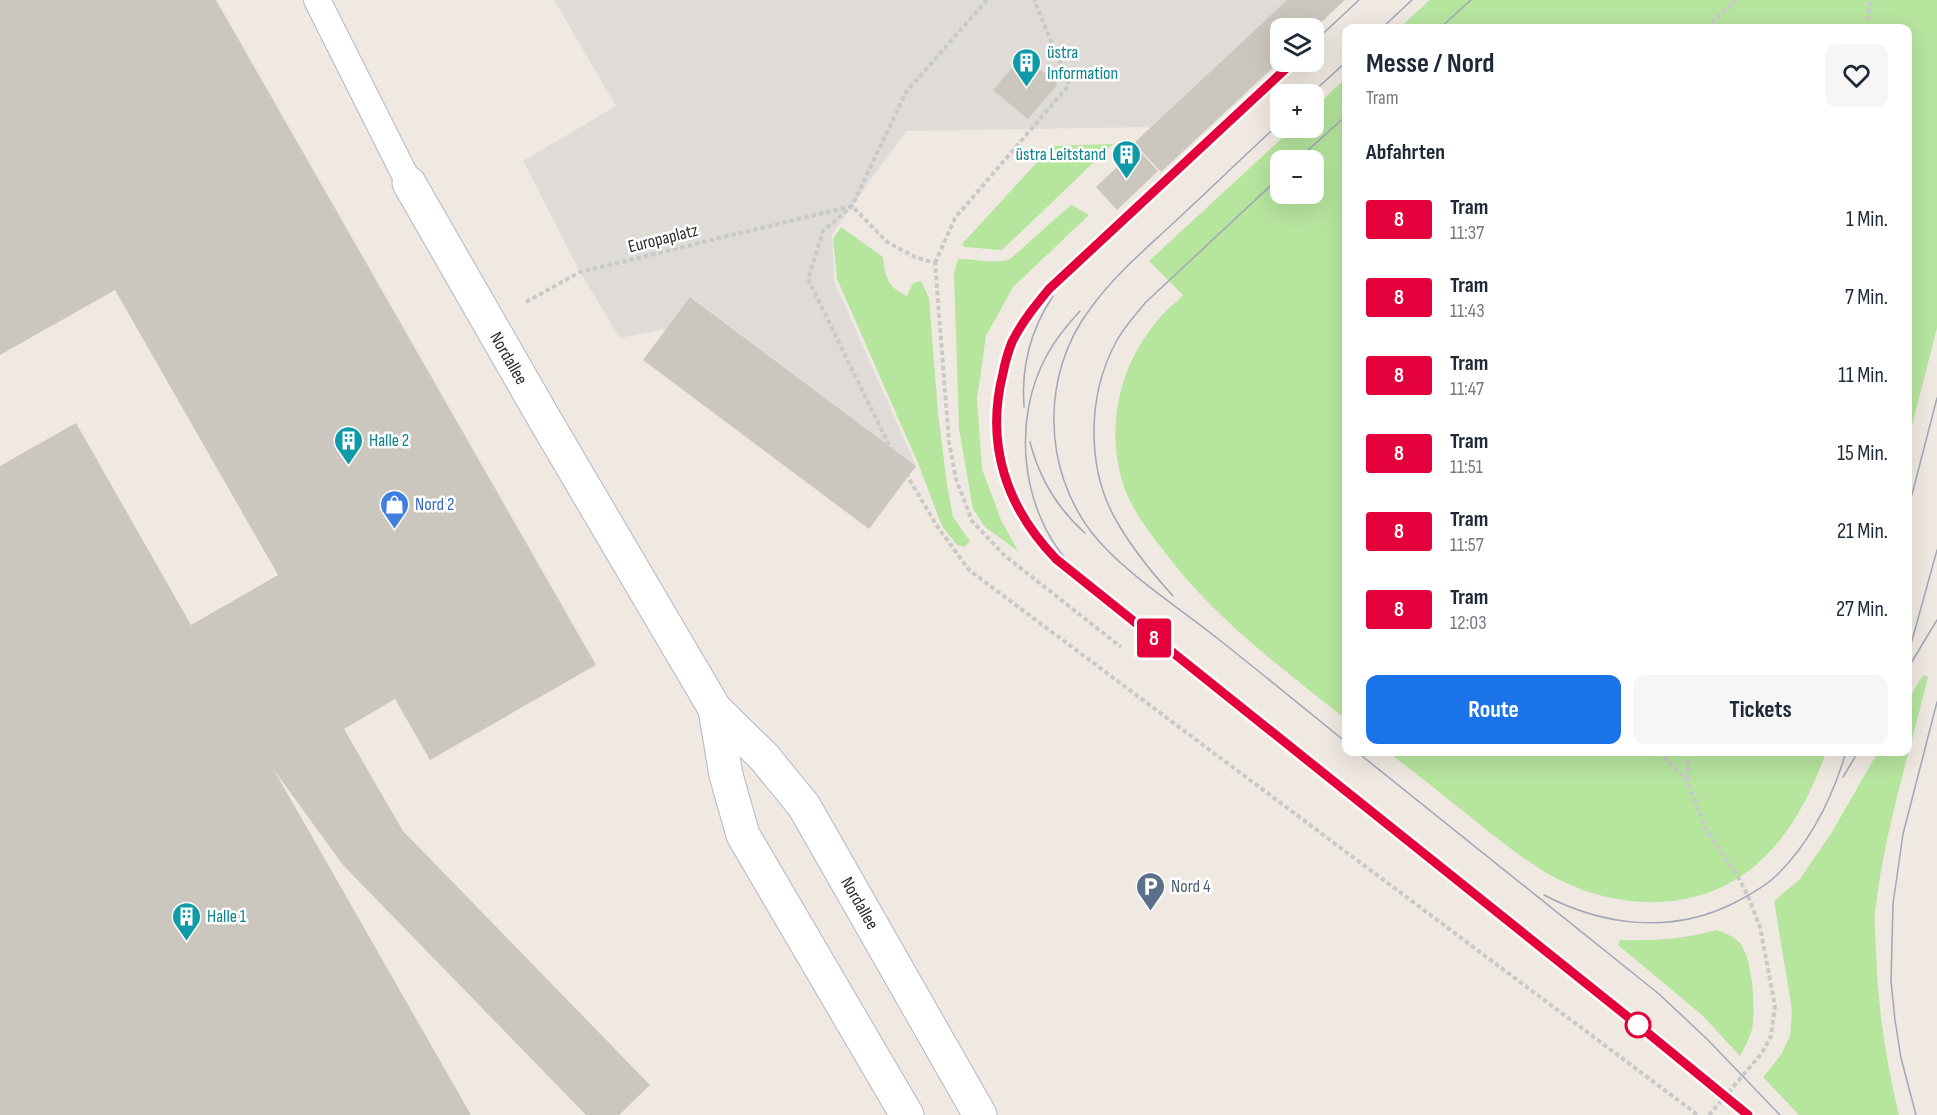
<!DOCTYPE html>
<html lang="de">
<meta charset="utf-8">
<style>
body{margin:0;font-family:"Sofia Sans Condensed",sans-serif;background:#f6f6f7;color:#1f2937;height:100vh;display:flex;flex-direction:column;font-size:22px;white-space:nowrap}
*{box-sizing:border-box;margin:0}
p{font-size:20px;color:#747a83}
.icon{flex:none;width:33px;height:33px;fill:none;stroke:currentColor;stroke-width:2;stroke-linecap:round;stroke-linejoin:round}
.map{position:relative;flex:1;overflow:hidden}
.panel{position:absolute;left:1342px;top:24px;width:570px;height:732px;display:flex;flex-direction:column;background:#fff;border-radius:12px;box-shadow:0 6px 24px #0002}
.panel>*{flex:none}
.badge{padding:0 12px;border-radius:4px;font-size:21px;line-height:39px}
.tools{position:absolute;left:1270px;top:18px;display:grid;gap:12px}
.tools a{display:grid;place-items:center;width:54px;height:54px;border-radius:12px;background:#fff;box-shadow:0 6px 24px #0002;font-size:30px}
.map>.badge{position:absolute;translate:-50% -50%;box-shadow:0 0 0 3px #fff}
h2{padding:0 24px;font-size:22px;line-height:54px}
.round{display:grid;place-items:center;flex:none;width:63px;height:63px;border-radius:12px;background:#f6f6f7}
.overview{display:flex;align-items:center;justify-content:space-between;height:102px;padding:0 24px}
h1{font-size:28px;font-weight:700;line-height:45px}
.action{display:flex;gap:12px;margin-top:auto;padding:12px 24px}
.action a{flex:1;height:69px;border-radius:12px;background:#1a73e8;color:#fff;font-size:24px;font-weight:700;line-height:69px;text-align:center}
.action a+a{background:#f6f6f7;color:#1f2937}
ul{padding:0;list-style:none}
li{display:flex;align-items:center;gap:18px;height:78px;padding:0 24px}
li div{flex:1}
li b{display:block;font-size:22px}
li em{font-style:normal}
li .badge{min-width:66px;font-weight:700;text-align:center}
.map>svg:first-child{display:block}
.green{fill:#b6e59e;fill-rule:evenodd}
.plaza{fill:#dfdcd8}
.building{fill:#cbc7bf}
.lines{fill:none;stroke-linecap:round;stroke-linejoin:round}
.lane-casing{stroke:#b4b7c1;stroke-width:28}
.street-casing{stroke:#b4b7c1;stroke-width:35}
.path{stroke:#c9c9c9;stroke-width:4;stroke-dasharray:4.5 3;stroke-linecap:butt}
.lane{stroke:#fff;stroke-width:26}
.street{stroke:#fff;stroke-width:33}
.tram{stroke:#a3a6b8;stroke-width:1.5}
.line-casing{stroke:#fff;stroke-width:14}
.line{stroke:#e4003a;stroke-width:9}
.stop-dot{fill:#fff;stroke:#e4003a;stroke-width:3}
.labels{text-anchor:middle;stroke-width:5;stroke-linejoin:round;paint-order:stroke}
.culture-label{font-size:18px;fill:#0d838f;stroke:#fff;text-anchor:start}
.street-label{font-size:18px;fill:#2e2e2e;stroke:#fff}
.shop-label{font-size:18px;fill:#366cbe;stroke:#fff;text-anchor:start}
.service-label{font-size:18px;fill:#4e5e75;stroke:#fff;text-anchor:start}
</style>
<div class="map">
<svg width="1937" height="1115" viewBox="0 0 1937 1115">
<rect width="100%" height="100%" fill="#efe9e1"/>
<g class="green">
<path d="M1430,0H1937V328L1908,441V28H1399Z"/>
<path d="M1347,77V720C1280,667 1211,616 1160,546C1149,532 1138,517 1130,501C1114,467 1112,429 1120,394C1127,364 1143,336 1163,314C1169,307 1177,302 1183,295L1149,261L1293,128H1314V108ZM1314,160V194H1281V160Z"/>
<path d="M1113,144L1002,250L964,247L962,244L1052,146Z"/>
<path d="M1071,205L1089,215L1013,287L986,336L977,399L982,469L1001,520L1018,551L985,527L973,509L959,429L954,273L958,259C976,258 994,265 1010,259Z"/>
<path d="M841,227L883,257C885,276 887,287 907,296L913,283L921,281L929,298L938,413L947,485L953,517L970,541L965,547L957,545L942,526L918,463L837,279L833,239Z"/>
<path d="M1923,675L1928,677C1909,755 1884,833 1875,912C1874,926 1876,940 1876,953C1878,1009 1886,1061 1899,1115H1799L1763,1077L1781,1055L1790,1036L1792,1010L1774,901L1800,879L1832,832L1878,752H1908V700Z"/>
<path d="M1388,752H1826C1812,792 1791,834 1758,863C1707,909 1632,912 1571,885C1537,871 1509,847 1480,825C1450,800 1419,776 1388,752Z"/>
<path d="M1717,930C1724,933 1733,936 1738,941C1753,955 1756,1011 1752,1029C1749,1039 1745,1047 1740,1056L1703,1016L1618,945L1620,940C1657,941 1682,939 1717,930Z"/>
</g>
<path class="plaza" d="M554,0H1287L1151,127L906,131L832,234L834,281L916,466L691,297L666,329L620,338L580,272L523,161L616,106Z"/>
<g class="building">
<path d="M0,0H216L596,665L430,760L395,699L344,729L403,831L650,1085L619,1115H586L343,865L274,770L471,1115H0V466L76,423L191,625L278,575L115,290L0,355Z"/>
<path d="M1287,0H1345L1315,28H1281V60L1161,172L1134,143Z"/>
<path d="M1023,55L1058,84L1028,119L993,90Z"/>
<path d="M1137,148L1158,171L1117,210L1096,187Z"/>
<path d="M690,297L916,466L869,529L643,360Z"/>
</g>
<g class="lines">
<defs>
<path id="lane" d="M317,0L409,183"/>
<g id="street">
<path d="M409,183L545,420L715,709L764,757L804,806L980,1115"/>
<path d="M715,709L726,775L743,835L907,1115"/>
</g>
</defs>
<use href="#lane" class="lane-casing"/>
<use href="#street" class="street-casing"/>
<g class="path">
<path d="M987,0L906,92L852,206L823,231L808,279L889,445L937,526L969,570L1698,1115"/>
<path d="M1706,28L1736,0"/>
<path d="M1866,28L1871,0"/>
<path d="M935,263L955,218L1069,85L1034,0"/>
<path d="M526,302L580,272L852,206L887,242L915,257L935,263L949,442L956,479L972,521L1004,555L1121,647"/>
<path d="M1347,369L1344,399L1347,408"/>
<path d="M1658,752L1687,780L1706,830L1736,873L1748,896L1760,927L1775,1006L1771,1036L1762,1053L1709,1115"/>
<path d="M1687,779L1689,752"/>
</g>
<use href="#lane" class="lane"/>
<use href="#street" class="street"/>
<g class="tram">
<path d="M1382,28L1412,0"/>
<path d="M1440,28L1471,0"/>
<path d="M1314,42L1359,0"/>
<path d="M1293,62L1049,289C1035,306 1022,322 1012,342C1004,360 1000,381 998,400C991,461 1014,515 1056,559L1638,1025L1748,1115"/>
<path d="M1311,94L1347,61"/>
<path d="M1281,122C1243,157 1206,193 1168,228C1141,253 1112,278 1090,309C1041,374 1042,468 1092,533C1123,572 1177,606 1217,638C1260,672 1304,708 1347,743"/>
<path d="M1297,160L1347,115"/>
<path d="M1024,407C1021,367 1031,329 1053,296"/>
<path d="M1030,442C1039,477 1058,509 1085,533"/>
<path d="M1908,510L1937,398"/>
<path d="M1068,562C1020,507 1012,418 1047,355C1056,338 1068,324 1080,311"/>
<path d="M1173,596C1154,575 1135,552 1120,527C1086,473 1086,398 1116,342C1124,327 1135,315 1146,302L1281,176"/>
<path d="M1908,655L1937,550"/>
<path d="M1908,668L1937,620"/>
<path d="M1357,752L1659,994L1708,1040L1780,1115"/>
<path d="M1843,777L1858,752"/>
<path d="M1544,895C1603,926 1671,934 1732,904C1748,896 1765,887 1778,874C1811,841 1833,796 1846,752"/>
<path d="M1916,1115L1901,1058L1895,1020L1891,981L1893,904L1903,834L1937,702"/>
</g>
</g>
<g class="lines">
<defs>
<path id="line" d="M1293,62L1049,289C1035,306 1022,322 1012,342C1008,352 1005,363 1003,373C985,444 1006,507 1056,559L1638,1025L1748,1115"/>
</defs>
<use href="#line" class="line-casing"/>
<use href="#line" class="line"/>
</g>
<defs>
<symbol id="building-pin" viewBox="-11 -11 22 30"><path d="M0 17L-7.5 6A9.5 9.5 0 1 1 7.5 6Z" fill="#0f9aa8" stroke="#fff"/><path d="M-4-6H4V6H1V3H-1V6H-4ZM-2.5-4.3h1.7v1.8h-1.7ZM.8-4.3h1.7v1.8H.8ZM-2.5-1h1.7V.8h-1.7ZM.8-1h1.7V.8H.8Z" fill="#fff"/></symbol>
<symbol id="shop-pin" viewBox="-11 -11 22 30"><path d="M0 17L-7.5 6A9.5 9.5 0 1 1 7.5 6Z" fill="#3f7fe0" stroke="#fff"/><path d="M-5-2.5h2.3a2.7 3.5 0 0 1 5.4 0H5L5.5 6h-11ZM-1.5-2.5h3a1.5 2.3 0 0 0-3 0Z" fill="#fff"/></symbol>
<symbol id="parking-pin" viewBox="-11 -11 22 30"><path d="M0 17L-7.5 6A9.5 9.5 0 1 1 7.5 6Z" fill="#5c6f8a" stroke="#fff"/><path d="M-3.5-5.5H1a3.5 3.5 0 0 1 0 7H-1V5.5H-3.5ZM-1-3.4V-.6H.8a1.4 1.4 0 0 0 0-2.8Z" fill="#fff"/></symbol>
</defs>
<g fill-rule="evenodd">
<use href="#building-pin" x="1010" y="46" width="33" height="45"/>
<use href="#building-pin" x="1110" y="138" width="33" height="45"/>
<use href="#building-pin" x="332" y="424" width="33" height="45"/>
<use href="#shop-pin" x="378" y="488" width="33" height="45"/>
<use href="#parking-pin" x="1134" y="870" width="33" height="45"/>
<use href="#building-pin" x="170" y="900" width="33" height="45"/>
</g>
<circle class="stop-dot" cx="1638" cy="1025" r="12"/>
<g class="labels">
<g class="culture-label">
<text x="1047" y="58">üstra<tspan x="1047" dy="21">Information</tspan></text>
<text x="1106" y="160" text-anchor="end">üstra Leitstand</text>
<text x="369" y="446">Halle 2</text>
<text x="207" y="922">Halle 1</text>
</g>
<g class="street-label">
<text transform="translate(663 238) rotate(-14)" y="6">Europaplatz</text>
<text transform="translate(509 358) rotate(60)" y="6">Nordallee</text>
<text transform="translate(860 903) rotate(60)" y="6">Nordallee</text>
</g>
<g class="shop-label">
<text x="415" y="510">Nord 2</text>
</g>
<g class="service-label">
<text x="1171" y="892">Nord 4</text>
</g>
</g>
</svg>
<div class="tools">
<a><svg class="icon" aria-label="layers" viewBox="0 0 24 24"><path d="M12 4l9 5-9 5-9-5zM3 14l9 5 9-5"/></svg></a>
<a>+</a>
<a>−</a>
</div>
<b class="badge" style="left:1154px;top:638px;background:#e4003a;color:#fff">8</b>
<section class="panel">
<div class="overview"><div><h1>Messe / Nord</h1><p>Tram</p></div><a class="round"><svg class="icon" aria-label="heart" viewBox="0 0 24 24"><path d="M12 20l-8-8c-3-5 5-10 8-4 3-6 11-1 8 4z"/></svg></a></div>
<h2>Abfahrten</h2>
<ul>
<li><span class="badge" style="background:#e4003a;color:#fff">8</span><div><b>Tram</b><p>11:37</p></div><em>1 Min.</em></li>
<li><span class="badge" style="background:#e4003a;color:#fff">8</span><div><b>Tram</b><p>11:43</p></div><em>7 Min.</em></li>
<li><span class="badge" style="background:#e4003a;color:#fff">8</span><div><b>Tram</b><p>11:47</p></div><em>11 Min.</em></li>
<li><span class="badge" style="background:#e4003a;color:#fff">8</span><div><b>Tram</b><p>11:51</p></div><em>15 Min.</em></li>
<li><span class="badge" style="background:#e4003a;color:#fff">8</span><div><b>Tram</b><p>11:57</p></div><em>21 Min.</em></li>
<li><span class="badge" style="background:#e4003a;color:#fff">8</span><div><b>Tram</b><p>12:03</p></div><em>27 Min.</em></li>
</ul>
<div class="action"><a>Route</a><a>Tickets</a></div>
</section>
</div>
